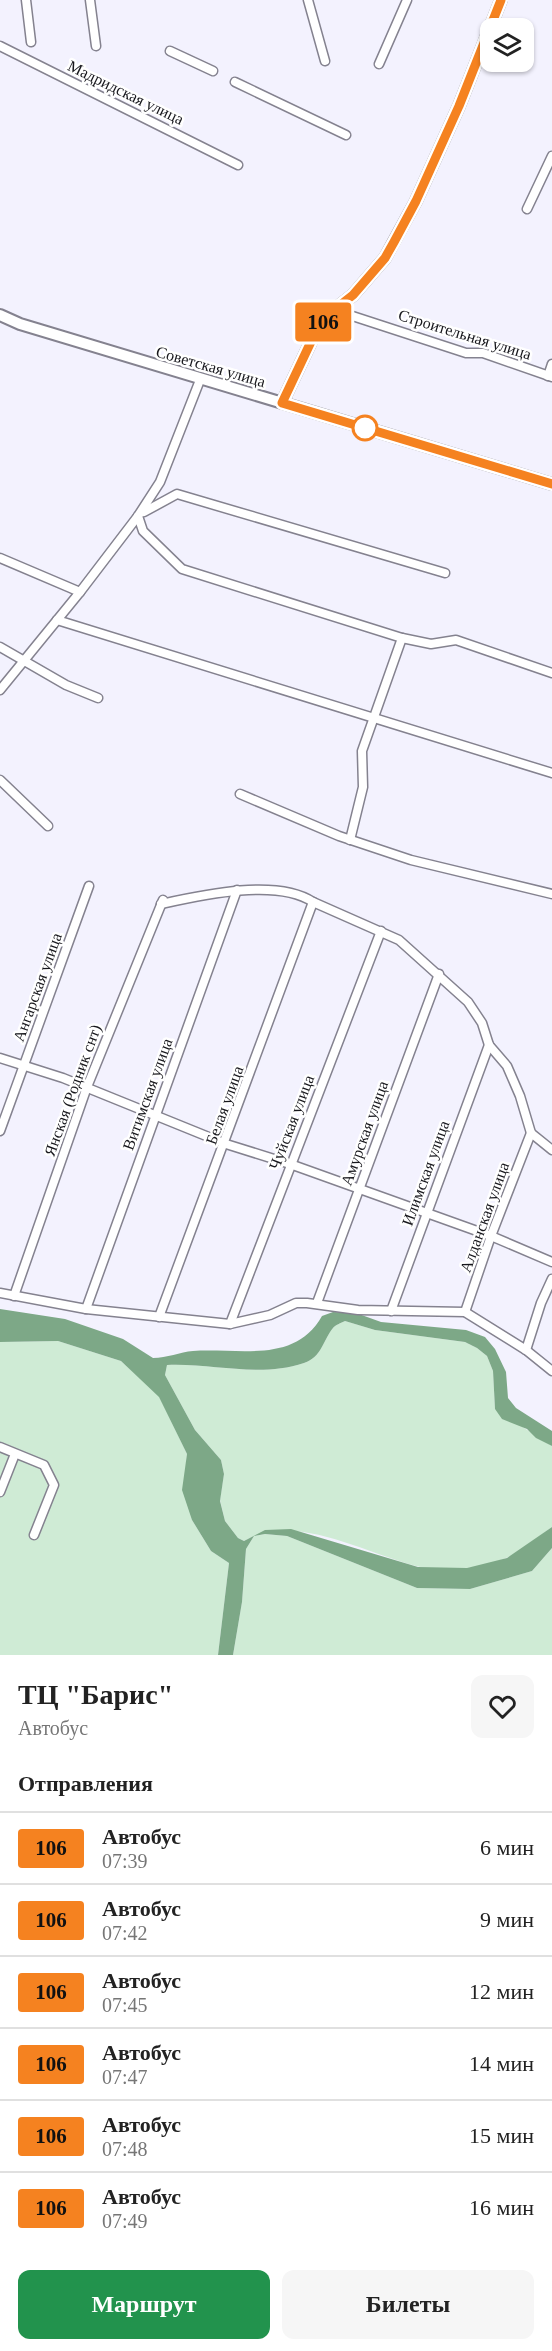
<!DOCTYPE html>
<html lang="ru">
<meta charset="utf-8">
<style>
body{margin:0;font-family:"Times New Roman",serif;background:#f6f6f6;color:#222;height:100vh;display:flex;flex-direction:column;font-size:22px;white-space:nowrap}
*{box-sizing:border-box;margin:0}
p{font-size:20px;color:#767676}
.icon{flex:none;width:33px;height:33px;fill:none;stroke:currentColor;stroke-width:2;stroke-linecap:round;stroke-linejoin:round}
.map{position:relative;height:1655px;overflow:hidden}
.side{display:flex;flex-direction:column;background:#fff;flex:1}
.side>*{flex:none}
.badge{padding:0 12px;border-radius:4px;font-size:21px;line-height:39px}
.tools{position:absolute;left:480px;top:18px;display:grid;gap:12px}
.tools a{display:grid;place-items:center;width:54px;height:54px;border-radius:12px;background:#fff;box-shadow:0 2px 4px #0004;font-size:30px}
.map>.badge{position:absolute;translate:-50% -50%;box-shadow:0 0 0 3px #fff}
h2{padding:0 18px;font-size:22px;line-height:54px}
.round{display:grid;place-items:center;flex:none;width:63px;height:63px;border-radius:12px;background:#f6f6f6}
.head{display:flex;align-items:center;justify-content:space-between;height:102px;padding:0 18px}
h1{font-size:28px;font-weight:700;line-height:45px}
.button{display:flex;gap:12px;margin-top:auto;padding:12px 18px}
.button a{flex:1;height:69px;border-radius:12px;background:#22934d;color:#fff;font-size:24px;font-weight:700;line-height:69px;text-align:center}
.button a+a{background:#f6f6f6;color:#222}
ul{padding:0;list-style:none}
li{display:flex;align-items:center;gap:18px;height:72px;padding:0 18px;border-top:2px solid #e0e0e0}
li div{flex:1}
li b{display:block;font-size:22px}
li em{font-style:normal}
li .badge{min-width:66px;font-weight:700;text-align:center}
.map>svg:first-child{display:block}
.green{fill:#cfebd5}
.water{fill:#7da887}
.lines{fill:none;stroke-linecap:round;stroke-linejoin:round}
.minor-casing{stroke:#84828f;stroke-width:11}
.major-casing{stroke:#84828f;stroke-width:14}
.minor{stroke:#fff;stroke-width:8}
.major{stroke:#fff;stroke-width:10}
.line-casing{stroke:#fff;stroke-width:14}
.line{stroke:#f58220;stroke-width:9}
.stop-dot{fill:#fff;stroke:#f58220;stroke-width:3}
.labels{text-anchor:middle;stroke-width:5;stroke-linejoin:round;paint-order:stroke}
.street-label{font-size:16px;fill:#17171c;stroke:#fff}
</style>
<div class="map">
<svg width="552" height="1655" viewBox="0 0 552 1655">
<rect width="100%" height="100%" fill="#f3f2fe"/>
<g class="green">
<path d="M345,1321L375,1330L465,1342L477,1348L487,1356L493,1371L495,1409L552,1446V1527C538,1537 522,1552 506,1558C481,1569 442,1573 416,1566C364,1553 295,1512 244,1541L238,1538L225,1521L220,1500L224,1474L221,1460L195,1430L165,1375L167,1365C213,1363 259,1378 304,1363C322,1357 323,1340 333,1328C335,1325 341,1323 345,1321Z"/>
<path d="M58,1341L121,1361L159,1396L187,1454L186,1468L192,1520L211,1551L229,1563L218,1655H0V1342Z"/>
<path d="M265,1534L287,1536L417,1588L470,1589L532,1571L552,1548V1655H233L242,1602L246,1549L254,1536Z"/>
</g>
<path class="water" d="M0,1309L65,1319L123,1339L153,1358C167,1358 180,1352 193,1351C240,1348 295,1364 322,1316L333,1312L356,1313L381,1322L466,1330L485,1337L495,1349L506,1372L508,1398L516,1408L552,1431V1446L536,1438L527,1429L502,1419L495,1409L493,1371L487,1356L477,1348L465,1342L375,1330L345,1321C341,1323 335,1325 333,1328C323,1340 322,1357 304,1363C259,1378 213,1363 167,1365L165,1375L195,1430L221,1460L224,1474L220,1501L225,1521L238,1538L244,1541L265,1530L291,1529L418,1567L467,1568L507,1558L552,1527V1548L532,1571L470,1589L417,1588L287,1536L265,1534L254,1536L246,1549L242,1602L233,1655H218L229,1563L211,1551L192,1520L182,1490L187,1454L159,1397L121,1361L58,1341L0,1342Z"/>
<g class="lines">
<defs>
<g id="minor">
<path d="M26,0L31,42"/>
<path d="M90,0L96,46"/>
<path d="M308,0L325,61"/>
<path d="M0,46L238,165"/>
<path d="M170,51L213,71"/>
<path d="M379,64L407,0"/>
<path d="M235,82L346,135"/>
<path d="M527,209L552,156"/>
<path d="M334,310L466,353H483L552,377"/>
<path d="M548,376L552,364"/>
<path d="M144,512L177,494L445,573"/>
<path d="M138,516L143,531L182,569L402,638L431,644L456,640L552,673"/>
<path d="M0,558L80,592"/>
<path d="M57,620L552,773"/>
<path d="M0,647L66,685L98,698"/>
<path d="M0,690L80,592L138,516L160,482L200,380"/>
<path d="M0,780L48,826"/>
<path d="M240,794L339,836L411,860L552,894"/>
<path d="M350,840L363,787L362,751L402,638"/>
<path d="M161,904C202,895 277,878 313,902L399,940L468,1002L482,1023L489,1045L507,1066L520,1096L531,1133L552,1150"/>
<path d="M0,1058L63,1078L226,1144L290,1164L491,1236L552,1262"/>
<path d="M0,1131L89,886"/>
<path d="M0,1293L86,1309L230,1324L270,1315L296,1303H307L358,1310L465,1312L526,1350L552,1371"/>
<path d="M14,1296L87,1087L163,900"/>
<path d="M317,1303L439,974"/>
<path d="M86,1309L237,890"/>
<path d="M391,1311L489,1045"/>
<path d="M465,1312L491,1236L531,1133"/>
<path d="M159,1317L313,902"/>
<path d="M230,1324L381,931"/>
<path d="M526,1350L541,1303L552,1279"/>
<path d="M0,1447L44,1465L54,1485L34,1535"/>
<path d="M0,1492L15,1454"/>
</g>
<g id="major">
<path d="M0,315L20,324L552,484"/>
<path d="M282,403L317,329L334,310L353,295L385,258L416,201L459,106L501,0"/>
</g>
</defs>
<use href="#minor" class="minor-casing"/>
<use href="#major" class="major-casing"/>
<use href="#minor" class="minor"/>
<use href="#major" class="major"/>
</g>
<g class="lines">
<defs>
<path id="line" d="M501,0L459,106L416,201L394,242L385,258L353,295L334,310L317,329L282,403L552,484"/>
</defs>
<use href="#line" class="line-casing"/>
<use href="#line" class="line"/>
</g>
<circle class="stop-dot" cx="365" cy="428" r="12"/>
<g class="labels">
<g class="street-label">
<text transform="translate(126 92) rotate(26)" y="6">Мадридская улица</text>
<text transform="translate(465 334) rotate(17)" y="6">Строительная улица</text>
<text transform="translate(211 366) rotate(16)" y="6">Советская улица</text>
<text transform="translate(37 987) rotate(-70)" y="6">Ангарская улица</text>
<text transform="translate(72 1090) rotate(-70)" y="6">Янская (Родник снт)</text>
<text transform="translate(147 1094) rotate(-70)" y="6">Витимская улица</text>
<text transform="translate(224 1105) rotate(-70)" y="6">Белая улица</text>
<text transform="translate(291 1122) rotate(-69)" y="6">Чуйская улица</text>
<text transform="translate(364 1133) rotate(-70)" y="6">Амурская улица</text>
<text transform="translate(425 1173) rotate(-70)" y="6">Илимская улица</text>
<text transform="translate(484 1217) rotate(-70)" y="6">Алданская улица</text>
</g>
</g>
</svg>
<div class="tools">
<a><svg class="icon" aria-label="layers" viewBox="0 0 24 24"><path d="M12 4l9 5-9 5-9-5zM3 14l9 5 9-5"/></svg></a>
</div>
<b class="badge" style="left:323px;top:322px;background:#f58220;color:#111">106</b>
</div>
<section class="side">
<div class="head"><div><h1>ТЦ &quot;Барис&quot;</h1><p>Автобус</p></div><a class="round"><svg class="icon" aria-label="heart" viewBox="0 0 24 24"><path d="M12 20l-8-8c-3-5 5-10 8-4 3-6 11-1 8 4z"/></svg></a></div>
<h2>Отправления</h2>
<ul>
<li><span class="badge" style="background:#f58220;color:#111">106</span><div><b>Автобус</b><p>07:39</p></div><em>6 мин</em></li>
<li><span class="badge" style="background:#f58220;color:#111">106</span><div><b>Автобус</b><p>07:42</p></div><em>9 мин</em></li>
<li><span class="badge" style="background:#f58220;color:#111">106</span><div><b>Автобус</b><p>07:45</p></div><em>12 мин</em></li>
<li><span class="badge" style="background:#f58220;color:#111">106</span><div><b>Автобус</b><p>07:47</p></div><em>14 мин</em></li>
<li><span class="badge" style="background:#f58220;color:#111">106</span><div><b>Автобус</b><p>07:48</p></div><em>15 мин</em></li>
<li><span class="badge" style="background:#f58220;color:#111">106</span><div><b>Автобус</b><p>07:49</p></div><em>16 мин</em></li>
</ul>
<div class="button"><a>Маршрут</a><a>Билеты</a></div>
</section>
